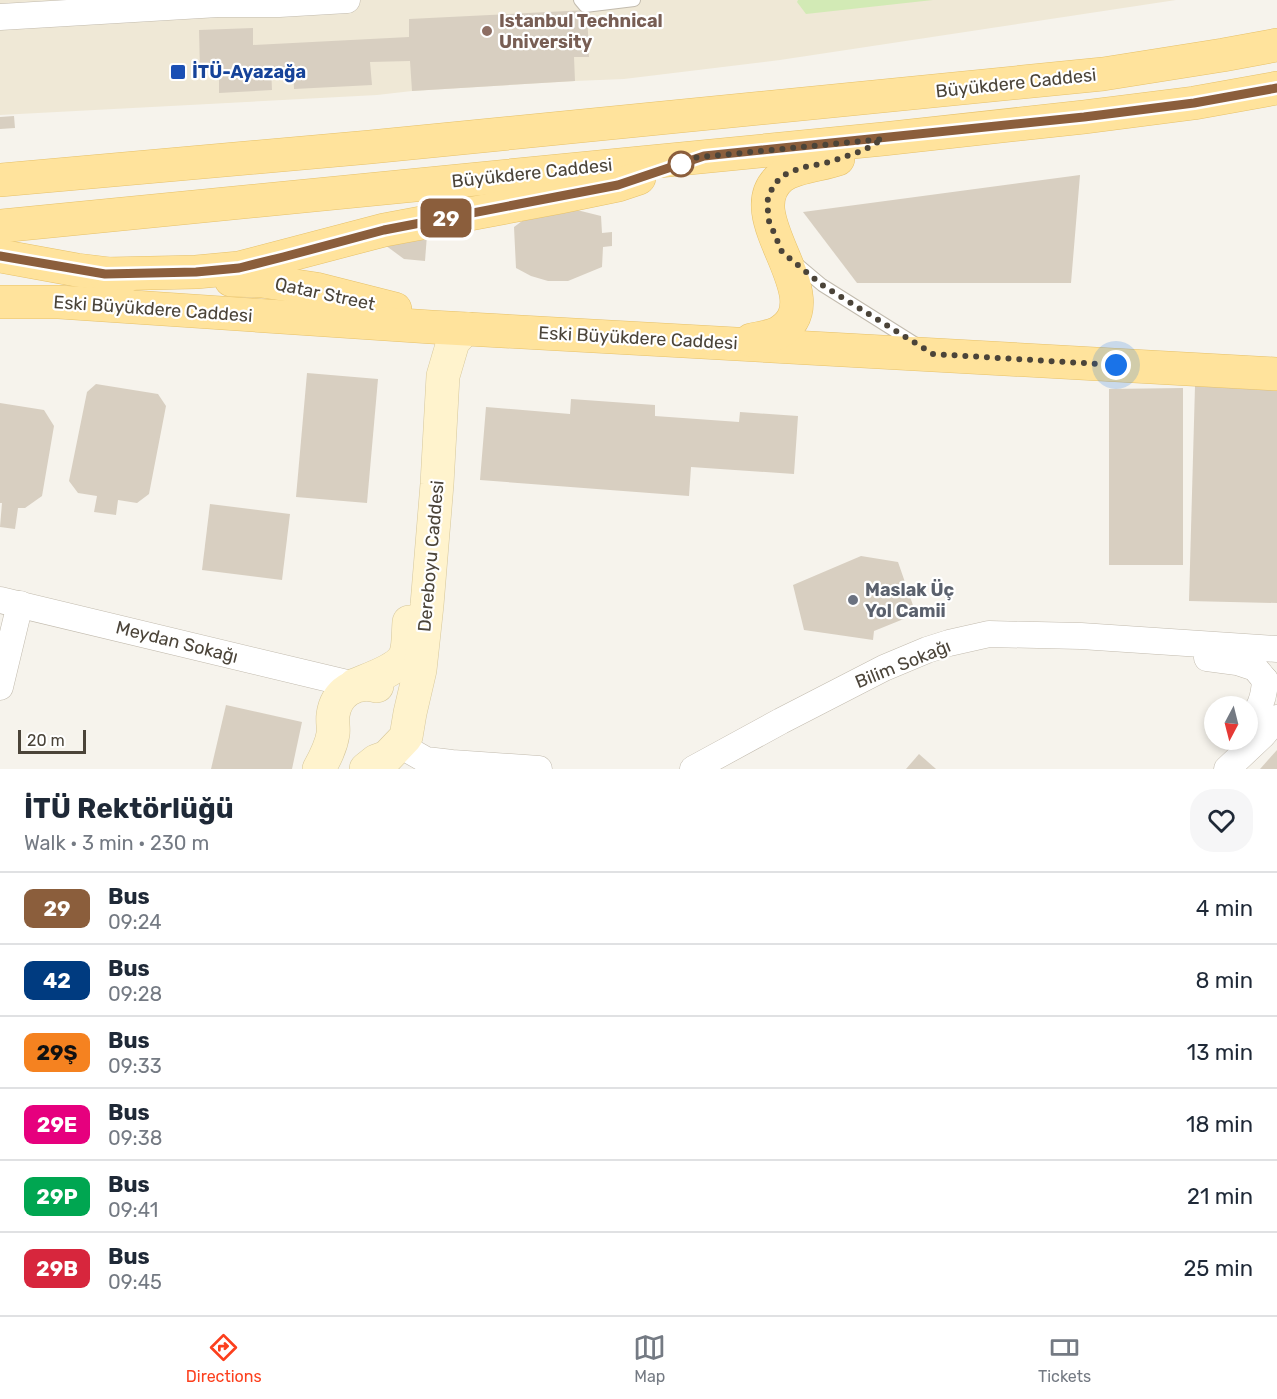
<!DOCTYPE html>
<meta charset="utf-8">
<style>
body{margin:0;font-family:Rubik,sans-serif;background:#f6f6f7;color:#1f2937;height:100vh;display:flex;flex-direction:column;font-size:22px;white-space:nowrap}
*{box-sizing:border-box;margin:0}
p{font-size:20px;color:#747a83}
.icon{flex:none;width:33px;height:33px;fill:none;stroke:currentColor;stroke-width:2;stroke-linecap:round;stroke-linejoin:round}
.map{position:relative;height:769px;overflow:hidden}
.details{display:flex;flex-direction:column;background:#fff;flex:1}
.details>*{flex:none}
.badge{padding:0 12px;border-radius:9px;font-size:21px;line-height:39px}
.needle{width:39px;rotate:187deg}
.tools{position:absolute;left:1204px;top:696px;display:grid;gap:12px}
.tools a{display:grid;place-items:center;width:54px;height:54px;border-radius:50%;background:#fff;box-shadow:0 3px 9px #0003;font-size:30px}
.scale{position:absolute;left:18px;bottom:15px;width:68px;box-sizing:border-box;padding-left:6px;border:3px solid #4b4439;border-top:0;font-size:16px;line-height:21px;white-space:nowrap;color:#4b4439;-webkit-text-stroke:4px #fff;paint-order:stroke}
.you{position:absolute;width:30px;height:30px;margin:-15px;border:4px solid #fff;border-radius:50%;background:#1a73e8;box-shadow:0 0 0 9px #1a73e833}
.map>.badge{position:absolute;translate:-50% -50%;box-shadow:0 0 0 3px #fff}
.round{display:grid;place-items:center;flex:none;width:63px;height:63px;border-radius:24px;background:#f6f6f7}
.head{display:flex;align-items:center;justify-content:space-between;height:102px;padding:0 24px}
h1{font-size:28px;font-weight:700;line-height:45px}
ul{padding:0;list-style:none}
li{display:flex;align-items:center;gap:18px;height:72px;padding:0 24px;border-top:2px solid #e0e1e3}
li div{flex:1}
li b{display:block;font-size:22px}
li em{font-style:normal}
li .badge{min-width:66px;font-weight:700;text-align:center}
.dock{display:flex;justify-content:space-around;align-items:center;height:84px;border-top:2px solid #e0e1e3;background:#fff;font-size:16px;color:#747a83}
.dock a{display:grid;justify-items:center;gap:3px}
.dock .on{color:#fc3f1d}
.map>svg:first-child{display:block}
.education{fill:#efe8d6}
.green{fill:#d2eab5}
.building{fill:#d8cfc1}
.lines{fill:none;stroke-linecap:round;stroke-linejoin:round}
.lane-casing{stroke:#c2bbae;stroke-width:14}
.street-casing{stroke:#c2bbae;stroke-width:27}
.secondary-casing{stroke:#d6c79b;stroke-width:34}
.primary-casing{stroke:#e6c16a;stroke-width:34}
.lane{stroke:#fff;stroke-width:12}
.street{stroke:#fff;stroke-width:26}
.secondary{stroke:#fff3cd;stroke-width:33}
.primary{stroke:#ffe39c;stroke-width:33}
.line-casing{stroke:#fff;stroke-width:14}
.line{stroke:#8b5e3c;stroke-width:9}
.walk{stroke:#4b4439;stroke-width:6;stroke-dasharray:0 10.8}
.education-dot{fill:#8d6e63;stroke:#fff;stroke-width:2}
.transit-dot{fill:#1a4fb4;stroke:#fff;stroke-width:2}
.stop-dot{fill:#fff;stroke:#8b5e3c;stroke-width:3}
.worship-dot{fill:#6b7280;stroke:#fff;stroke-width:2}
.labels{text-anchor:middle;stroke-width:4.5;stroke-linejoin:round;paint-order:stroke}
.education-label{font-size:18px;font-weight:bold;fill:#785e54;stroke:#fff;text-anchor:start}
.transit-label{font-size:18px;font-weight:bold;fill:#164399;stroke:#fff;text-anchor:start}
.street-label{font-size:18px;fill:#4b4439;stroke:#fff}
.worship-label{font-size:18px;font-weight:bold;fill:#5b616d;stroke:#fff;text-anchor:start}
</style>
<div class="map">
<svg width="1277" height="769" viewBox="0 0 1277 769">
<rect width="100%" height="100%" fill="#f6f3ec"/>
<path class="education" d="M0,0H1176L780,60L624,79L575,81L412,91L377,95L0,115Z"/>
<path class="green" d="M798,0H933L806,14L797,2Z"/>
<g class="building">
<path d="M587,10L589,57H574L575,81L412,91L410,61L370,62L372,85L294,89L293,67L271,68L272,90L219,93V69L200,71L199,30L253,28V45L409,37V19Z"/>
<path d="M14,116L15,128L0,129V117Z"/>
<path d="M1080,175L1071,283H857L803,212Z"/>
<path d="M573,209L601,216L602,233L612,232V246L603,247L602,267L568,281H548L531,276L516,268L514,227L529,216Z"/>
<path d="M427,235L425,261L404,259L385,245Z"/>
<path d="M307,373L378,379L367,503L296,497Z"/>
<path d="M96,384L158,394L166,406L149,494L137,503L118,500L116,515L94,512L97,496L78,493L69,481L87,392Z"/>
<path d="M1195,386L1277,388V603L1189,601Z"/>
<path d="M1183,388V565H1109V389Z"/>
<path d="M571,399L655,405V416L739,422L740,412L798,416L794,474L691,467L689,496L480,480L486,407L570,414Z"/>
<path d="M0,403L44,410L54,426L42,496L25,508H18L15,529L0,527L2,503H0Z"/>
<path d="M210,504L290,514L282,580L202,570Z"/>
<path d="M861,556L898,562L916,614L874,631L873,640L804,630L793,585Z"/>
<path d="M226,705L302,722L292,769H211Z"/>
<path d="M1277,750V769H1260Z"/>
<path d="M919,754L936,769H906Z"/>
</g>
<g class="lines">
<defs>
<g id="lane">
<path d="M580,0L585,6L634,0"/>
<path d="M797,264L822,285L919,346"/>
</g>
<g id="street">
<path d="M0,17L218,4H279L347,0"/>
<path d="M0,600L355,685"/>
<path d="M1207,658L1237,662L1255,668L1265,680"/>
<path d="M0,687L20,604"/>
<path d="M1248,724C1260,707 1264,700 1265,680"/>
<path d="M406,737L405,743L412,752L426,760L452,763L539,769"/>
<path d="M693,769L781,721L884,668L927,650L949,643L989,634L1081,636L1277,649"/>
<path d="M1227,769L1263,735L1277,718"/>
</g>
<g id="secondary">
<path d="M355,685C369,679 398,670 405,656C409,647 408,632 409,622"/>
<path d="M319,769C325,758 331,747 333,734C334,728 332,722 333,715C336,693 355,680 377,686"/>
<path d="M366,769L376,761L387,757L406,737L410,713L420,670L427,605L437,484L443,376L453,342L461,333L468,329"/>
</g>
<g id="primary">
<path d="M0,180L370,147L1103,74L1223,55L1277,45"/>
<path d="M0,226L883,139L1084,117L1194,103L1277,88"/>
<path d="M0,256L77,270L126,276"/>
<path d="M105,274L196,272L239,268L384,230L560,197L618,185L639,178"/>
<path d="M231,280L262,281L316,289L395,309"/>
<path d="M0,302H59L431,327L1277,374"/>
<path d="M751,340C759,338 770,337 778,333C837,299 733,216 781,177C795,166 822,165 838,159"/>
</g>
</defs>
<use href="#lane" class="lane-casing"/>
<use href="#street" class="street-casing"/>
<use href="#secondary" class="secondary-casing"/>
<use href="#primary" class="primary-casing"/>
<use href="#lane" class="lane"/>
<use href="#street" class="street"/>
<use href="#secondary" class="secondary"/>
<use href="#primary" class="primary"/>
</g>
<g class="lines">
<defs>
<path id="line" d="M0,256L105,274L196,272L239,268L283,257L384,230L618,185L704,156L1084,117L1194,103L1277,88"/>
</defs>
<use href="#line" class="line-casing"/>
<use href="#line" class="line"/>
<path class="walk" d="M681,164L680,159L883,139L864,150L830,162L800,168L782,176L773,186L767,202L769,221L782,252L822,285L933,354L1116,365"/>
</g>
<circle class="education-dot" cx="487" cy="31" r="6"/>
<rect class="transit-dot" x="170" y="64" width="16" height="16" rx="3"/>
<circle class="stop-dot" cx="681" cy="164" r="12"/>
<circle class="worship-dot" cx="853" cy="600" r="6"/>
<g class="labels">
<g class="education-label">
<text x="499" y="27">Istanbul Technical<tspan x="499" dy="21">University</tspan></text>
</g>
<g class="transit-label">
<text x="192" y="78">İTÜ-Ayazağa</text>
</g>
<g class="street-label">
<text transform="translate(1016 83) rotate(-6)" y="6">Büyükdere Caddesi</text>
<text transform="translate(532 173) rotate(-6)" y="6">Büyükdere Caddesi</text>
<text transform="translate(325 294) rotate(12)" y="6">Qatar Street</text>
<text transform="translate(153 309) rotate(4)" y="6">Eski Büyükdere Caddesi</text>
<text transform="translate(638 338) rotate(3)" y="6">Eski Büyükdere Caddesi</text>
<text transform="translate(431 556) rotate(-85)" y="6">Dereboyu Caddesi</text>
<text transform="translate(177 642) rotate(14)" y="6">Meydan Sokağı</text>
<text transform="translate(903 664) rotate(-22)" y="6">Bilim Sokağı</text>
</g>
<g class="worship-label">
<text x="865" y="596">Maslak Üç<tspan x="865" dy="21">Yol Camii</tspan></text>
</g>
</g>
</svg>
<div class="tools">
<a><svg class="needle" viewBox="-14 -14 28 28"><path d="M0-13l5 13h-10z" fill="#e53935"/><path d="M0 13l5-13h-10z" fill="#747a83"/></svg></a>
</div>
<div class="scale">20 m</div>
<div class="you" style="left:1116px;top:365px"></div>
<b class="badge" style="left:446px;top:218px;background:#8b5e3c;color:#fff">29</b>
</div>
<section class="details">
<div class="head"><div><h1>İTÜ Rektörlüğü</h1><p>Walk · 3 min · 230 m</p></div><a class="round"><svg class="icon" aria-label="heart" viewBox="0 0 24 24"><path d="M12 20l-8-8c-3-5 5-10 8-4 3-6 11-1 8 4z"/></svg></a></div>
<ul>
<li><span class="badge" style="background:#8b5e3c;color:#fff">29</span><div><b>Bus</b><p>09:24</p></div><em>4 min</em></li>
<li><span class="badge" style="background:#003b80;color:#fff">42</span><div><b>Bus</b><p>09:28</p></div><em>8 min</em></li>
<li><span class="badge" style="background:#f58220;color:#111">29Ş</span><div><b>Bus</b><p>09:33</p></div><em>13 min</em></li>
<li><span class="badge" style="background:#e6007e;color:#fff">29E</span><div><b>Bus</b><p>09:38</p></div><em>18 min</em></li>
<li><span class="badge" style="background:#00a651;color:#fff">29P</span><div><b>Bus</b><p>09:41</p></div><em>21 min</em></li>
<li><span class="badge" style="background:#d7263d;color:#fff">29B</span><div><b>Bus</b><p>09:45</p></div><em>25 min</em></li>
</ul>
</section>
<nav class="dock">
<a class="on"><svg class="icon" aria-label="directions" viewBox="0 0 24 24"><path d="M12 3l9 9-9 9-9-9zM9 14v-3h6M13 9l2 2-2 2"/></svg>Directions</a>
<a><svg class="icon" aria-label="map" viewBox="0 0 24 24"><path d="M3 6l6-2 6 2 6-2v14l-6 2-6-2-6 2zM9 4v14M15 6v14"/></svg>Map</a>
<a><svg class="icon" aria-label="tickets" viewBox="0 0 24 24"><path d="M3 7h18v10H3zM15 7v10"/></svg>Tickets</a>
</nav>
